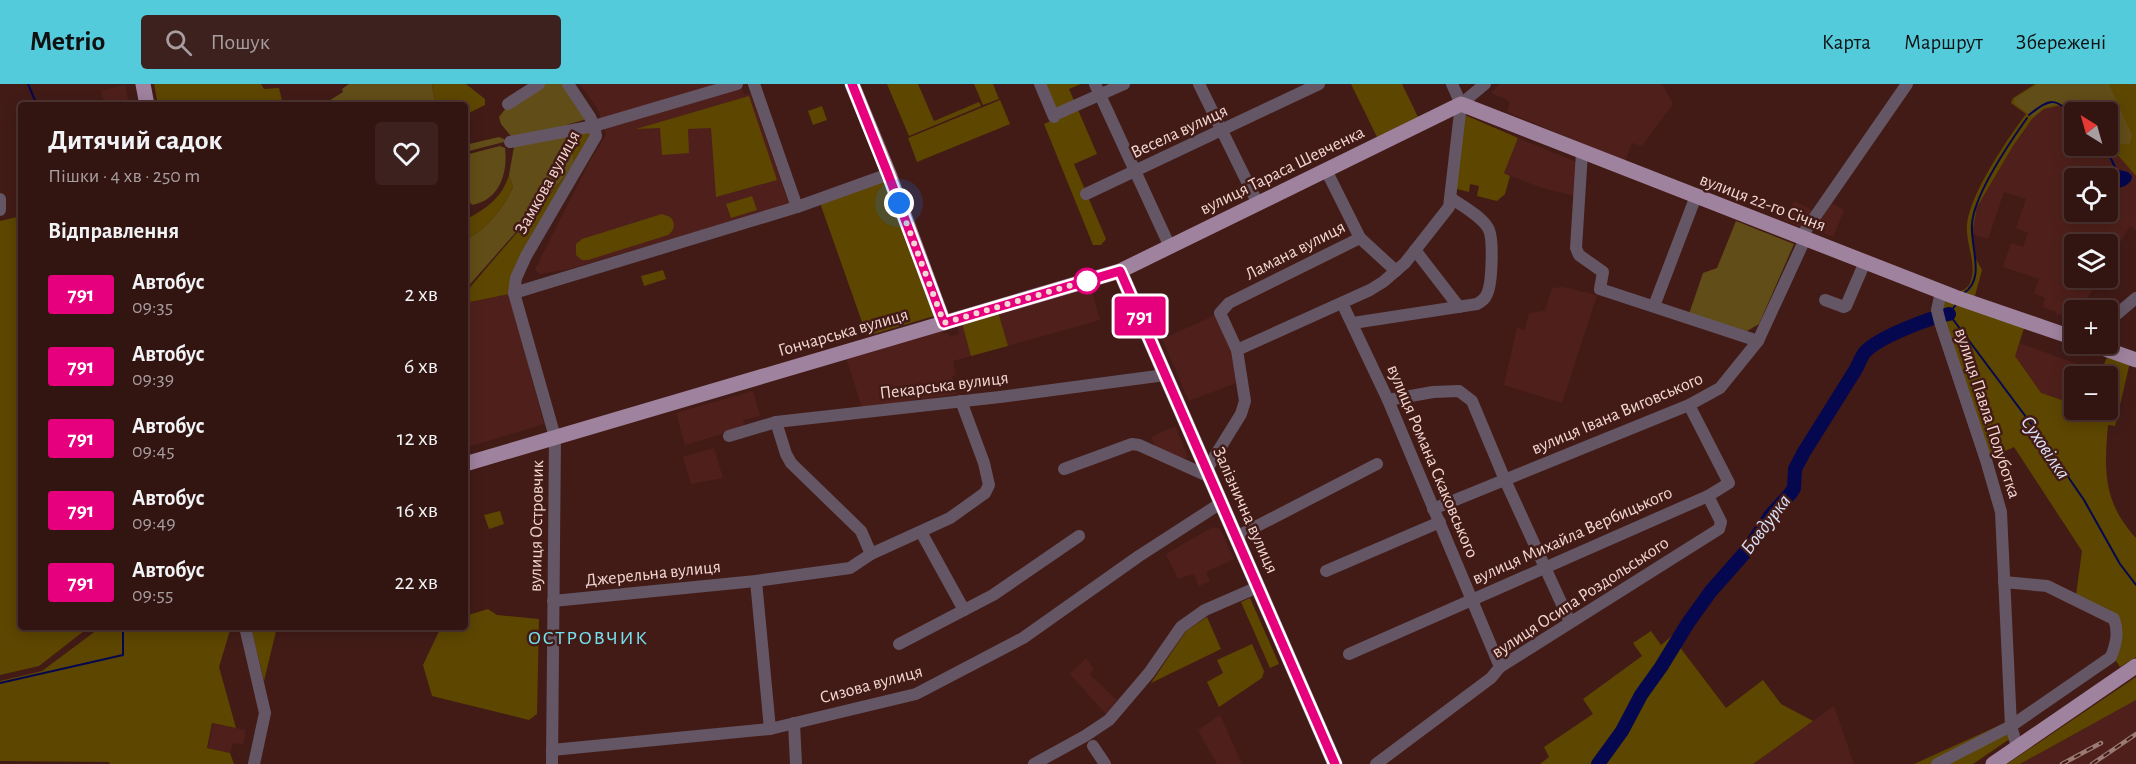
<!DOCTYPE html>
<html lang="uk">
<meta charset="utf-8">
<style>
body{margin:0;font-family:"Alegreya Sans",sans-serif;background:#3d211f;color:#f1f3f6;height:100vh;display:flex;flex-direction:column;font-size:22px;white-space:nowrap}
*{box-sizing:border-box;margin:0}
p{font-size:20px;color:#a89e9f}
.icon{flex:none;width:33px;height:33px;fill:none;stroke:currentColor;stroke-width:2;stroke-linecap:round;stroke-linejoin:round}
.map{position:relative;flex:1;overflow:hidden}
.drawer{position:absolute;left:18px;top:18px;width:450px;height:528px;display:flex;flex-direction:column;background:#321411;border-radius:6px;box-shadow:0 3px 15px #0003,0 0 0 2px #4d3331}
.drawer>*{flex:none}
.badge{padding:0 12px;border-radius:4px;font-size:21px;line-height:39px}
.needle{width:39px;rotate:323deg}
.controls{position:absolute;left:2064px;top:18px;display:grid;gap:12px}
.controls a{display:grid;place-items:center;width:54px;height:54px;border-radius:6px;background:#321411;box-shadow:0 3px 15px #0003,0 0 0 2px #4d3331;font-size:30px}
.you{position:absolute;width:30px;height:30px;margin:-15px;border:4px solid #fff;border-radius:50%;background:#1a73e8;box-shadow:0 0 0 9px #1a73e833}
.map>.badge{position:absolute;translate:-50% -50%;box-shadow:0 0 0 3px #fff}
h2{padding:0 30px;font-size:22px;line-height:54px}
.round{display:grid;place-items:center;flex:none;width:63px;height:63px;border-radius:6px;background:#3d211f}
.head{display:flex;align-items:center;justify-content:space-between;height:102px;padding:0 30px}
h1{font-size:28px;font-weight:700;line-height:45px}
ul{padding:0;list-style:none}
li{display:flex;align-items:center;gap:18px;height:72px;padding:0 30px}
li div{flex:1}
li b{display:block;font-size:22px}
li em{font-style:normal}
li .badge{min-width:66px;font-weight:700;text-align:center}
header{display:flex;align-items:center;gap:36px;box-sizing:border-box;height:84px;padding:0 30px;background:#53cbdb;color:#111}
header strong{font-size:28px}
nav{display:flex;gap:33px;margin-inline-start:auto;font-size:21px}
.search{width:420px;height:54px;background:#3d211f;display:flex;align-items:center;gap:15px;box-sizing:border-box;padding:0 21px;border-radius:6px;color:#a89e9f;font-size:22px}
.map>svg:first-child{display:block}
.built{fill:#4f201b;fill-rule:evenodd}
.green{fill:#5d4600}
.forest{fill:#614d17}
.water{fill:#05074f}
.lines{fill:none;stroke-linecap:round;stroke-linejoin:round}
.stream{stroke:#05074f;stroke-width:2}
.river{stroke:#05074f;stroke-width:14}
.minor{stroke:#645664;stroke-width:12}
.major{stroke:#9f829e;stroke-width:15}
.rail-casing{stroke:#9b7975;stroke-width:4.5}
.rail{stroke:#421b17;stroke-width:2;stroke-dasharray:7;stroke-linecap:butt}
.line-casing{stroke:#fff;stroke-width:14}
.line{stroke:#e6007e;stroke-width:9}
.walk{stroke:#f2d6d2;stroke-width:6;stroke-dasharray:0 10.8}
.stop-dot{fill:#fff;stroke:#e6007e;stroke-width:3}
.labels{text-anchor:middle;stroke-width:5;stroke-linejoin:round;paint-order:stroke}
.street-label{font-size:18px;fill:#f2d6d2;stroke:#421b17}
.water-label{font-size:20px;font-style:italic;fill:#dae3f9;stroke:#421b17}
.neighbourhood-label{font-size:20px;letter-spacing:1.5px;fill:#76e0ef;stroke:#421b17}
</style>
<header>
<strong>Metrio</strong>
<div class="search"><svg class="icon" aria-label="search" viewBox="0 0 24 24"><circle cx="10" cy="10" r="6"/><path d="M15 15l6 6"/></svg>Пошук</div>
<nav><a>Карта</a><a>Маршрут</a><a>Збережені</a></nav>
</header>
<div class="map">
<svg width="2136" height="680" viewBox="0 0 2136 680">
<rect width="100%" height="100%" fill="#421b17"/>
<g class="built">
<path d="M580,0H741L744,11L750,9L789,120L569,185L540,190L535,186L541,173L590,77L606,51L598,26Z"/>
<path d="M1500,0H1662L1673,20L1642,62L1632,59L1625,77L1507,28L1510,19L1506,15L1491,9Z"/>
<path d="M125,1L129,21H105L101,7Z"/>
<path d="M2071,19L2080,28H2074V62H2108V60L2136,92V147L2130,142L2108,178V160H2074V194H2099L2081,225L2074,226V235L2060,230L2057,232L2056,228L2043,223L2045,214L2034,209L2039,195L2003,183L2011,159L2023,163L2028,149L2016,144L2026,115L2004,108L1988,155L1972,150L1977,123L2013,62L2032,35L2044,25ZM2074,94H2108V128H2074Z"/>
<path d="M1518,54L1581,80L1578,113L1539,103L1504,89Z"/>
<path d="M1794,117L1814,127L1803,144L1784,136Z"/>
<path d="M1832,119L1844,126L1833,153L1820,147L1817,140Z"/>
<path d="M1090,201L1100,236L953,277L956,291L952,292L957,310L862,324L846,273L942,244L944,250L948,249L950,253L959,250L957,240Z"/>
<path d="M1563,203L1597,211L1562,319L1504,301L1517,244L1525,246L1529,229L1545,227L1552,204Z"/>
<path d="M509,210L544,340L465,364V219Z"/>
<path d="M1220,229L1241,297L1189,317L1162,255Z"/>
<path d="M1999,233L2019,259L2100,288L2099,292H2074V320L2040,309L2015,272Z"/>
<path d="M753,307L760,332L743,336L745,343L685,361L676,329Z"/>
<path d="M1175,342L1188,373L1183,375L1156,363L1151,353Z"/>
<path d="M714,364L723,394L691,400L683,373Z"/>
<path d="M1213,443L1220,445L1234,475L1206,488L1210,497L1199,502L1194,490L1178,495L1166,470Z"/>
<path d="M1086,574L1094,586L1089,590L1117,616L1106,630L1070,590Z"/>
<path d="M2136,616V680H2020L2044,667Z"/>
<path d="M1834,622L1854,680H1753Z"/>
<path d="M1220,631L1242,680H1217L1198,646Z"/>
<path d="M213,640L246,646L243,661L233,659L230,669L208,664Z"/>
</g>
<g class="green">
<path d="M154,0H261L264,5L279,4L283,21H158Z"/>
<path d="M432,0H466L485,15V21L465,31V21H435Z"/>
<path d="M887,0H918L934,37L979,18L981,22L909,52Z"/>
<path d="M974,0H993L999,15L983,21Z"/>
<path d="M1040,0H1081L1069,5L1097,70L1074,80L1106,155L1101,161H1093L1044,40L1055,35Z"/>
<path d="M1351,0H1402L1418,33L1377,53Z"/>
<path d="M2035,0H2136V92L2108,60V28H2080L2071,19L2044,25L2032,35L2013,62L1977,123L1972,150L1976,175L1982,186L1973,219L2026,238L2015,272L2041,309L2074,320V326H2108V292H2099L2110,266L2131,274L2115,342L2108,341C2104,387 2103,418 2136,454V573L2120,583L2116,577C2121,561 2124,548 2118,532L2076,511L2082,467L2014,363L1986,376L1941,242V208C1950,209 1965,210 1970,199C1978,181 1965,159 1967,140C1970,110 2008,54 2026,30L2011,19L2013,14Z"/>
<path d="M749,12L777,96L716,113L711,44L688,45L689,69L662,71L660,44L636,45Z"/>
<path d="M1000,16L1010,40L917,78L908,54Z"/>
<path d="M822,22L827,36L813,41L808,27Z"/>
<path d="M1465,31L1518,54L1504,89L1510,92L1505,110L1497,117L1477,112L1479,102L1470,100L1469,108L1453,104Z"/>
<path d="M590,46L591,53L509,210L465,219V209L575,81L568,50Z"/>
<path d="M509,91L513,103C503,125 487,145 465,156V136C486,125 502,114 509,91Z"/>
<path d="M884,95L934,232L867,252L820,119Z"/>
<path d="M752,112L757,126L731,134L726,120Z"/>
<path d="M662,130L670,133C676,139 675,146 668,151L588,176H582L576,171V160L582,155Z"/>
<path d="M21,132V543H89L39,582L0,591V137Z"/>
<path d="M663,186L666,195L644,202L641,192Z"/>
<path d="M998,228L1008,262L971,272L962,239Z"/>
<path d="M1936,230L1937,235L1885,258L1865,272L1854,293L1806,369L1798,386L1796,404L1792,411L1767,441L1751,466L1713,508L1650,603L1655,598L1679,562L1726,624L1763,596L1781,620L1813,637L1753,680H1606L1626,650L1634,634L1603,680H1540L1549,673L1544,663L1593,630L1583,615L1642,572L1633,559L1651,547L1661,561L1679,546L1708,504L1746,462L1767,431L1787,409L1790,403L1793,385L1806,359L1851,289L1860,270L1872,259Z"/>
<path d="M500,427L504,440L489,445L484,431Z"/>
<path d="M1250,514L1279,580L1270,584L1241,518Z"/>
<path d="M488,525L497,531L539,535L537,630L529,636L432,612L423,581L441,543H465V532Z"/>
<path d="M1207,533L1221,565L1151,599L1186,547Z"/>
<path d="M101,543H231L219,583L236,644L212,639L207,664L230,669L234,680H110L109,678L0,677V597L42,587Z"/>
<path d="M251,543H277L264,597Z"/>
<path d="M1252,560L1264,587L1262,594L1219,623L1207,598L1223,589L1217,576Z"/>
<path d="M2136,593V616L2020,680H2007Z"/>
<path d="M2011,636L2014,652L1973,680H1914Z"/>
</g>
<g class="forest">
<path d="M349,0H432L435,21H320L324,20L343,8L342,5Z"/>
<path d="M540,0H563L587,35L566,41L575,81L465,206V156C487,145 503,125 513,103L509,91L515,57L501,40L499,33L509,20Z"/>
<path d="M2038,0H2109L2132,51L2130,60C2105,61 2108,48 2108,28H2083L2072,18L2044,23L2032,33L2014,19L2015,14Z"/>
<path d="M499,53L504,55V58L465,68V61Z"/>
<path d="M500,62L505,64C508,88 500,116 472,121L465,112V71Z"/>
<path d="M1736,137L1794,160L1759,240L1747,247L1689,230L1703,189L1717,184Z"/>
</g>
<path class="water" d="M2111,84L2128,88L2132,92C2132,101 2121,104 2113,105L2109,99Z"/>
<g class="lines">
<g class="stream">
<path d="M28,0L37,21"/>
<path d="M2029,31C2050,14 2056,13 2074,33"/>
<path d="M2101,62L2109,71L2117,87"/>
<path d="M1964,209C1986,195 1970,162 1972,140C1974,111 2010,58 2027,34"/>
<path d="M1957,219L1949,230L2038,349L2084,416L2120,480L2136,501"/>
<path d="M0,599L123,571V543"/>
</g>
<path class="river" d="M1598,680L1622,647L1641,611L1661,583L1688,539L1711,507L1749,464L1770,432L1790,410L1794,404L1795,385L1804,368L1856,285C1859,279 1861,273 1865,268C1879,253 1929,234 1949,230"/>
<g class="minor">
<path d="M754,0L797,123"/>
<path d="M1040,0L1054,33"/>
<path d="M1095,0L1170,163"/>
<path d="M1199,0L1258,120"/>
<path d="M1452,0L1461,20"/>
<path d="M508,20L539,0"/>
<path d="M1461,20L1485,0"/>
<path d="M1054,31L1124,0"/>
<path d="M510,58L594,42L590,33L568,0"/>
<path d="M1582,68L1576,164L1579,171L1603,188L1600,205L1758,257"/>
<path d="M1086,110L1319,0"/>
<path d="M0,115V126"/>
<path d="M1801,153L1907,0"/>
<path d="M1360,154L1396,187"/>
<path d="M1415,166L1459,223"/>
<path d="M1941,208L1937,226L1940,238L1986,376L2001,428L2011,642L2017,663"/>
<path d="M514,209L797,123L889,90"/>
<path d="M1825,216L1844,223L1846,222L1865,178"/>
<path d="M1342,219L1388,316L1500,583"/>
<path d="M1654,222L1696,112"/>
<path d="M1353,239L1477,220C1482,217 1485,215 1487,210C1492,200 1494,153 1488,144C1481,132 1462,122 1451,114"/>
<path d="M2108,241L2110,236L2136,214"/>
<path d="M1237,266L1220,229L1229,219L1360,154L1326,86"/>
<path d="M1388,316L1433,308L1459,307L1472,317L1505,396L1570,538"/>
<path d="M776,338L786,370L791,379L861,447L871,470"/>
<path d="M729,352L776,338L1000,313L1165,291"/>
<path d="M1064,385L1132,360L1139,361L1210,393"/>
<path d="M1207,385L1241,330L1245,317L1237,266L1370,206L1383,198L1405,179L1449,123L1461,20"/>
<path d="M1433,425L1689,321L1720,304L1758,257L1805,155"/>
<path d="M921,448L964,526"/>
<path d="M1236,453L1377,380"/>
<path d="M1326,487L1440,438"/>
<path d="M756,497L770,645"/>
<path d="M553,517L756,497L850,484L871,470L950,434L985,409L989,401L984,379L961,317"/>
<path d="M245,543L265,629L254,680"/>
<path d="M899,560L993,511L1079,452"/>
<path d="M1349,570L1708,412L1729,399L1689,321"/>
<path d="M794,639L796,680"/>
<path d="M1093,662L1105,680"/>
<path d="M552,666L770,645L916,610L1023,554L1139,472L1221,419"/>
<path d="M552,680L555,353L514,209L516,194L526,172L596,52L594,42L737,0"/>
<path d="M1034,680L1085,652L1109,636L1149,589L1181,543L1205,526L1258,503"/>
<path d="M1376,680L1491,594L1500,583L1719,445L1721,438L1708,412"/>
<path d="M1937,680L2011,642L2111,573C2116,560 2119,549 2114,535L2047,502L2004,498"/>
</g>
<g class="major">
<path d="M143,0L147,21"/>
<path d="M852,0L889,90L944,239"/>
<path d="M1120,187L1335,680"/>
<path d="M2091,260L2136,276"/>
<path d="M465,380L1120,187L1461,20L1955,213L2074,254"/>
<path d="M1993,680L2136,582"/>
</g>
<defs>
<g id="rail">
<path d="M2062,680L2101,659"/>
<path d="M2092,680L2136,650"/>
</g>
</defs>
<use href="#rail" class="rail-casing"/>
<use href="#rail" class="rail"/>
</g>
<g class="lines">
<defs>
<path id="line" d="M852,0L888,90L944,239L1120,187L1335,680"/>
</defs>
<use href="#line" class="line-casing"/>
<use href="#line" class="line"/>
<path class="walk" d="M899,119L944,239L1092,195L1087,197"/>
</g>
<circle class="stop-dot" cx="1087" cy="197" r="12"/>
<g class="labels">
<g class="street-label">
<text transform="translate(1179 47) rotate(-25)" y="6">Весела вулиця</text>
<text transform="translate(1282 86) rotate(-26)" y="6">вулиця Тараса Шевченка</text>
<text transform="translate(547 98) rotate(-61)" y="6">Замкова вулиця</text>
<text transform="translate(1763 118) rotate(21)" y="6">вулиця 22-го Січня</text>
<text transform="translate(1295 166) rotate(-27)" y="6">Ламана вулиця</text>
<text transform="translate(843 248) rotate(-16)" y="6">Гончарська вулиця</text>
<text transform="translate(944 301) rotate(-7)" y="6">Пекарська вулиця</text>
<text transform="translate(1617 329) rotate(-23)" y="6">вулиця Івана Виговського</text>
<text transform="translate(1988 329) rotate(72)" y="6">вулиця Павла Полуботка</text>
<text transform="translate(1433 377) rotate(67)" y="6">вулиця Романа Скаковського</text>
<text transform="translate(1246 426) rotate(66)" y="6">Залізнична вулиця</text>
<text transform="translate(536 442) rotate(-89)" y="6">вулиця Островчик</text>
<text transform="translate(1572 451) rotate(-24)" y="6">вулиця Михайла Вербицького</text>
<text transform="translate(653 489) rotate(-6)" y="6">Джерельна вулиця</text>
<text transform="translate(1580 513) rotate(-33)" y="6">вулиця Осипа Роздольського</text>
<text transform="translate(871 600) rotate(-15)" y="6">Сизова вулиця</text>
</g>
<g class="water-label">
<text transform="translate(2046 363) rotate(56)" y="7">Суховілка</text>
<text transform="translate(1765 440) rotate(-53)" y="7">Бовдурка</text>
</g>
<g class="neighbourhood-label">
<text x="588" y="560">ОСТРОВЧИК</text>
</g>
</g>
</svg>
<div class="controls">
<a><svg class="needle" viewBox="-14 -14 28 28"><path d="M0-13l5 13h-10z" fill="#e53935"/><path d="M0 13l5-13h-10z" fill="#a89e9f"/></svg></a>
<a><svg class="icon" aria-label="locate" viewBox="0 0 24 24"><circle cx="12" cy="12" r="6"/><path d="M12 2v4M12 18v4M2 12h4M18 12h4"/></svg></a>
<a><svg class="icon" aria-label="layers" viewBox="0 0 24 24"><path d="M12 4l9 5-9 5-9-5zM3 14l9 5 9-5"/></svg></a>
<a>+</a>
<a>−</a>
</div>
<div class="you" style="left:899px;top:119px"></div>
<b class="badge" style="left:1140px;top:232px;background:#e6007e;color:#fff">791</b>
<section class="drawer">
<div class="head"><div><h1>Дитячий садок</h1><p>Пішки · 4 хв · 250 m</p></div><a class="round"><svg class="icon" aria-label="heart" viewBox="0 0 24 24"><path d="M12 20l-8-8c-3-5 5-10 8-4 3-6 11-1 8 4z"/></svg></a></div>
<h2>Відправлення</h2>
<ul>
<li><span class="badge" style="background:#e6007e;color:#fff">791</span><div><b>Автобус</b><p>09:35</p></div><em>2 хв</em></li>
<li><span class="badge" style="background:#e6007e;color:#fff">791</span><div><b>Автобус</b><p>09:39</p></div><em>6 хв</em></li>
<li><span class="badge" style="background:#e6007e;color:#fff">791</span><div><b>Автобус</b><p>09:45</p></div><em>12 хв</em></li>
<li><span class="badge" style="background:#e6007e;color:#fff">791</span><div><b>Автобус</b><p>09:49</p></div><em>16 хв</em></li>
<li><span class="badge" style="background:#e6007e;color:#fff">791</span><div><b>Автобус</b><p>09:55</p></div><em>22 хв</em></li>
</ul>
</section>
</div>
